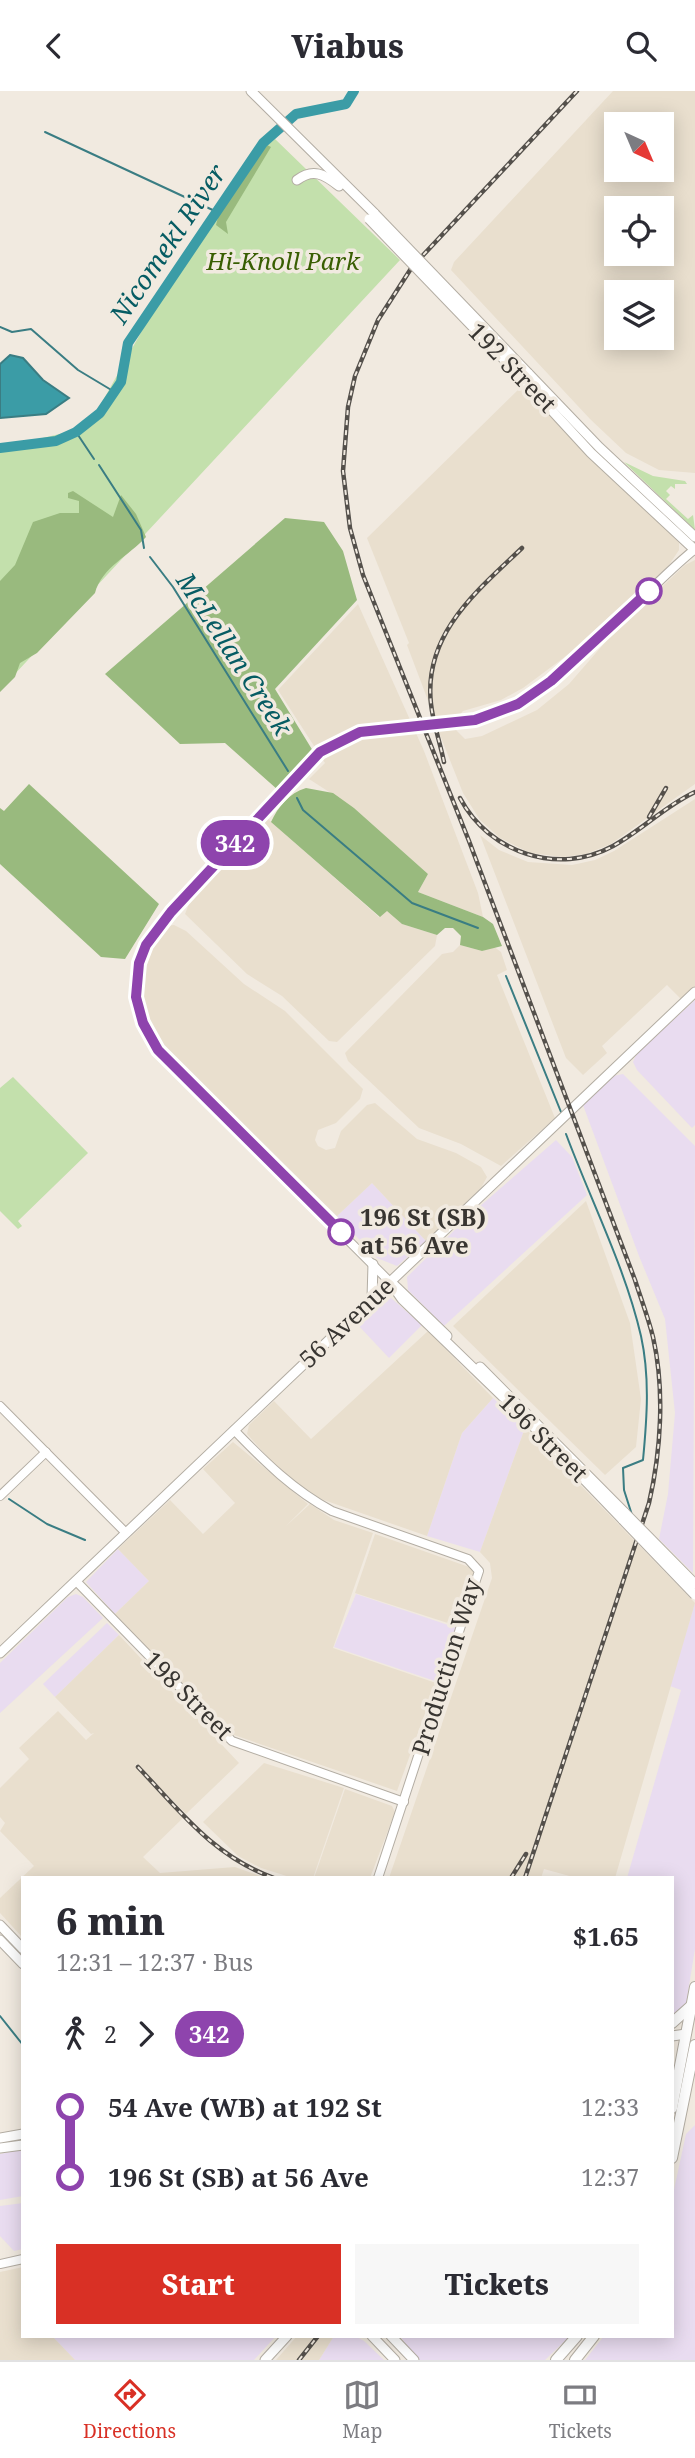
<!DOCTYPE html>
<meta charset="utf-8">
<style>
body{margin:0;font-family:"Noto Serif",serif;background:#f7f7f7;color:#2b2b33;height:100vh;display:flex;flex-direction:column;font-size:26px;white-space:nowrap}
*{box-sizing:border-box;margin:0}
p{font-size:23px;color:#7c7c81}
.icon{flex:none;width:38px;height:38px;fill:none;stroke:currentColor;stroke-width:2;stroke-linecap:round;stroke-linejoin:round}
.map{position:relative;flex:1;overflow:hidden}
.details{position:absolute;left:21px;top:1785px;width:653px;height:462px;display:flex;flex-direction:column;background:#fff;border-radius:0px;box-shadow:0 4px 18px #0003}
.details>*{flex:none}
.badge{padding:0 14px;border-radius:23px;font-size:24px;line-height:46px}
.needle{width:46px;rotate:136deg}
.controls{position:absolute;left:604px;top:21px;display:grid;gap:14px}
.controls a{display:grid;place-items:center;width:70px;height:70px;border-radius:0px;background:#fff;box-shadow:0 4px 18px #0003;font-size:35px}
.map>.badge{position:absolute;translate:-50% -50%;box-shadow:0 0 0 4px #fff}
.legs{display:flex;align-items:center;gap:10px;height:77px;padding:0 35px;font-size:23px}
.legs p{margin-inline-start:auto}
.overview{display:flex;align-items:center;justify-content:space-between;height:119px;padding:0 35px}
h1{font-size:38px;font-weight:800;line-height:52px}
.primary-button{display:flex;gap:14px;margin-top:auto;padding:14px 35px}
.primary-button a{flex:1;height:80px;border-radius:0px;background:#d93025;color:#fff;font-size:28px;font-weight:800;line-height:80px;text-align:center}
.primary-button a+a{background:#f7f7f7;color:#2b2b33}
ul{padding:0 35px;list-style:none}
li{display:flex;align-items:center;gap:24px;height:70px;font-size:26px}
li i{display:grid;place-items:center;width:10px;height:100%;margin:0 9px;background:currentColor}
li i::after{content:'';width:18px;height:18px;margin:-9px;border:5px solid;border-radius:50%;background:#fff}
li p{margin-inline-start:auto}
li:first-child i{background:linear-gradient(#0000 50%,currentColor 0)}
li:last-child i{background:linear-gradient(currentColor 50%,#0000 0)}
header{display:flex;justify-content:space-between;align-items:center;height:91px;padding:0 35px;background:#fff;font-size:32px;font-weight:800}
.menu{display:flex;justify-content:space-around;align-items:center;height:98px;border-top:2px solid #e1e1e2;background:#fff;font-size:19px;color:#7c7c81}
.menu a{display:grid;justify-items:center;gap:4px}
.menu .on{color:#d93025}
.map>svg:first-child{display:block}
.commercial{fill:#e9dcf0}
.built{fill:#e9dfce;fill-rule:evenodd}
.green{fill:#c3e0ac}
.forest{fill:#99ba7e}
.water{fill:#3b9ca6;stroke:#3a7d83;stroke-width:2}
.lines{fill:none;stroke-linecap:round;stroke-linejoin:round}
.stream{stroke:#3a7d83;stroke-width:2}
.river{stroke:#3b9ca6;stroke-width:10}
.tertiary-casing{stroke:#b3ada3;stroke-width:10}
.secondary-casing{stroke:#b3ada3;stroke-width:11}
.trunk-casing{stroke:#b3ada3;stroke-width:12}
.tertiary{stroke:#fff;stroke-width:8}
.secondary{stroke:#fff;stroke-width:9}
.trunk{stroke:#fff;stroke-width:10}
.rail-casing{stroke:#54504b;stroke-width:4.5}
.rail{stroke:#f1eae0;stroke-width:2;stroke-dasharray:5;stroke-linecap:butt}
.tertiary-bridge-casing{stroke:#b3ada3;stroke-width:10;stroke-linecap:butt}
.secondary-bridge-casing{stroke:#b3ada3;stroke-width:11;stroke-linecap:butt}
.tertiary-bridge{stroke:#fff;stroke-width:8}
.secondary-bridge{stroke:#fff;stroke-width:9}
.line-1-casing{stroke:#fff;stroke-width:16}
.line-1{stroke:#8e44ad;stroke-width:10}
.stop-1-dot{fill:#fff;stroke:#8e44ad;stroke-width:3.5}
.labels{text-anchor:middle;stroke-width:7;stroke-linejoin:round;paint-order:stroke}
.park-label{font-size:24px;font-style:italic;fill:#385e02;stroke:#f1eae0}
.street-label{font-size:24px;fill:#383531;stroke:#f1eae0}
.stop-label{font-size:24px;font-weight:bold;fill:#383531;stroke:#f1eae0;text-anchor:start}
.water-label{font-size:26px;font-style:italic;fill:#065c63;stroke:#f1eae0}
</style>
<header><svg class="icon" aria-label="back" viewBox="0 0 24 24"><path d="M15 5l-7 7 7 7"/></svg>Viabus<svg class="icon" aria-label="search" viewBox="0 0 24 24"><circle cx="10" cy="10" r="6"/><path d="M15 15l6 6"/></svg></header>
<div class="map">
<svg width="695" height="2269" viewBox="0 0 695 2269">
<rect width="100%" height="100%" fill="#f1eae0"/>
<g class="commercial">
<path d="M695,909V1034L692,1037L637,979L633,971L637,962Z"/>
<path d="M623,983L695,1055L693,1482L659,1448L668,1403L675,1322L665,1228L639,1165L583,1014L613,985Z"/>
<path d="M556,1049L572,1066L587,1104L444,1235L408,1199L407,1186L471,1123Z"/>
<path d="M372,1092L426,1150L397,1175L377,1167L337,1125Z"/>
<path d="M391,1207L422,1234L389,1267L358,1234L384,1209Z"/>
<path d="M493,1307L525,1337L480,1461L427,1445L462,1342Z"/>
<path d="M118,1458L149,1490L115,1523L86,1491Z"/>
<path d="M76,1503L83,1506L103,1527L0,1622V1572L68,1506Z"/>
<path d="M356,1503L457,1537L438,1591L334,1556Z"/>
<path d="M695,1512V1858L686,1913L672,1927V1787H627L681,1599L670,1595Z"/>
<path d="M107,1532L119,1544L55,1606L43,1593Z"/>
<path d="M695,2034V2269H585L604,2245H672V2108L686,2043Z"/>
<path d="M20,2059L23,2064V2105L0,2109V2063Z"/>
<path d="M23,2112V2158L14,2160L0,2145V2115Z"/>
<path d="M52,2245H276L254,2269H75Z"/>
<path d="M334,2245H355L364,2250L384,2269H319Z"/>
<path d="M400,2245H570L545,2269H418Z"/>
</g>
<g class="built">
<path d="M613,0H695V382L659,379L626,362L590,328L451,179L454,171ZM616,33H662V79H616ZM616,117H662V163H616ZM616,201H662V247H616Z"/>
<path d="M523,294L583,360L674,445L679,452V459L669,474L597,542L523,597L501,609L463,620L457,627L435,628L407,554L409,552L367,447Z"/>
<path d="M695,469V693L611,753L586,763L563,766L530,762L500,747L480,729L463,702L438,639L454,637L465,648L482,645L537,619L569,593L615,540L685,474Z"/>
<path d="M358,513L424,660L478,802L483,826L418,801L428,783L354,717L309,688L325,672L278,599Z"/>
<path d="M695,708V895L681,908L667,894L602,955L607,962L583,984L566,967L480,744L499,759L528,771L572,774L595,769L614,760Z"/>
<path d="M267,727L379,826L387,819L402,833L437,844L435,855L337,951L329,950L282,905L247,883L185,823L192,805Z"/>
<path d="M174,834L186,840L244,893L285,920L363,998L360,1008L336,1032L318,1039L315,1049L318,1055L326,1059L335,1057L341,1040L367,1014L375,1012L417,1048L456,1062L481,1076L487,1086L481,1097L426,1150L372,1092L337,1125L172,965L156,944L144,913L143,885L155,850L165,835Z"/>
<path d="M460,854L482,860L493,855L501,861L507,879L497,884L555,1027L501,1075L461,1053L419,1037L348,970L345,962L442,863L453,861Z"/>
<path d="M586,1110L630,1232L641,1308L636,1356L605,1384L453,1235Z"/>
<path d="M428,1240L493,1307L462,1342L427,1445L318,1407L281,1381L247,1343L249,1334L274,1310L311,1348Z"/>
<path d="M525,1337L695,1512L615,1787H577L544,1778L541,1787H389L492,1487L490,1472L480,1461Z"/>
<path d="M233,1351L308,1413L285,1436L310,1413L334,1429L373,1442L333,1557L436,1592L397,1700L231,1643L115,1523L149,1490L118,1458L170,1409L203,1443L235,1412L203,1378Z"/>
<path d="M375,1443L472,1477L475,1482L457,1535L355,1502Z"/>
<path d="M119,1544L239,1672L186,1723L137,1673L135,1675L184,1726L143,1766L160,1782L235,1776L266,1787H23V1847L0,1822V1807L34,1775L0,1740L5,1732L0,1726V1697L29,1668L19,1657L58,1620L86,1649L94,1642L91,1643L55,1606Z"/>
<path d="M264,1672L344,1697L313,1787H293L261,1777L238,1765L203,1731Z"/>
<path d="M345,1698L392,1715L395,1721L370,1787H314Z"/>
<path d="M23,2176V2245H52L75,2269H0V2181Z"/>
<path d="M297,2245H334L319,2269H276Z"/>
</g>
<g class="green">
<path d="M275,48L400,169L0,599V357L68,341L96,322L177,177L252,67Z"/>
<path d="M624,371L653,385L685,390L687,393H675V398L671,395L666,400L670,404L666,408L688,428L693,424L695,439Z"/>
<path d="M13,986L88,1062L18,1130L22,1135L18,1138L0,1120V997Z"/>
</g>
<g class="forest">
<path d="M267,54L271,56L226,131L228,143L216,134L218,126Z"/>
<path d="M73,400L113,426L121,404L136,423L146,446C129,465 102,476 95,502L37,562L20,572L15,586L0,601V490L15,474L33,431L60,422H79V410L68,407V402Z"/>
<path d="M285,427L324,431L343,460L357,509L275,598L313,660L278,699L225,652L180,653L105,583Z"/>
<path d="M29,693L159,813L125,868L101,866L0,773V717L4,720Z"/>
<path d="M306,697L333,702L354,717L428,783L418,801L483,826L493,833L502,855L482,860L460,854L461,845L453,837H445L437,844L402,833L387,820L380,826L271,731C278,716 289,702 306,697Z"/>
</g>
<path class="water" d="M10,264L23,267L43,289L69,307L46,323L0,327V273Z"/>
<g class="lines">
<g class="stream">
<path d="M45,41L217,121"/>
<path d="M0,236L12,241L31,238L78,279L113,300"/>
<path d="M76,341L94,368"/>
<path d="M99,374L141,439L144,457"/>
<path d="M150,466L173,496L288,680"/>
<path d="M297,707L303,719L412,812L478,837"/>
<path d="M506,885L561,1021"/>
<path d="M566,1043C591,1110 625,1176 641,1245C650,1286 647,1327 643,1369L623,1377L624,1399L632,1424"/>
<path d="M9,1408L47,1433L85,1449"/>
<path d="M0,1925L23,1954"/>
</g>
<path class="river" d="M0,357L56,350L76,341L100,322L121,291L128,252L263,52L296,23L346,13L354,0"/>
<defs>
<g id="tertiary">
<path d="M486,626C571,596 626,514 695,458"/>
<path d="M390,1191L158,959C132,920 130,881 153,841L320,661L360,641L398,637"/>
<path d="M0,1315L126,1442"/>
<path d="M234,1339C265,1371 293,1399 332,1420L468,1468L479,1480L378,1787"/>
<path d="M0,1405L46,1361"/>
<path d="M76,1490L232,1650L404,1711"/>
<path d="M0,2173L23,2168"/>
</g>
<g id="secondary">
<path d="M251,0L375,123"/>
<path d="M297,89C313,77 324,83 339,95"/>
<path d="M528,282L599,356L695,446"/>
<path d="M522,287L591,362L695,459"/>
<path d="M390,1191L402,1208L529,1331L623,1429"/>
<path d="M392,1192L447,1245"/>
<path d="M372,1208L373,1173"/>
<path d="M480,1276L625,1422"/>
<path d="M0,1562L695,901"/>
<path d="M0,1834L23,1858"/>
<path d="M0,1849L23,1873"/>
<path d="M672,1945L686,1943"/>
<path d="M0,2047L23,2043"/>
<path d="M0,2057L23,2054"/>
<path d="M372,2245L395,2269"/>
<path d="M391,2245L414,2269"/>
<path d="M265,2269L287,2245"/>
</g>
<g id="trunk">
<path d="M672,1932L691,1915"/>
<path d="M672,2017L695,1896"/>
<path d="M672,2067L695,1954"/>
<path d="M556,2269L577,2245"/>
<path d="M575,2269L594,2245"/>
</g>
</defs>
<use href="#tertiary" class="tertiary-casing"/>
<use href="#secondary" class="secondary-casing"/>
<use href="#trunk" class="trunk-casing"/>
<use href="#tertiary" class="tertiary"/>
<use href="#secondary" class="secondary"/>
<use href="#trunk" class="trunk"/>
<defs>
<g id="rail">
<path d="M444,671C440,651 433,632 431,613C423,543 477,500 522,457"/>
<path d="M460,707C489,762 558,785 613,755C642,739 665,715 695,701"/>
<path d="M649,726L666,697"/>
<path d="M138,1676C181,1721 213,1765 274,1787"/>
<path d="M511,1787L526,1763"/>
<path d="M525,1787L649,1412C661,1360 665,1299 653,1246C648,1226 641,1208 635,1189L469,750L363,484L350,437L343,380L348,316L355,285L378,229L412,176L577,0"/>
<path d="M299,2269L318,2245"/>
</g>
</defs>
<use href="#rail" class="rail-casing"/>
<use href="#rail" class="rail"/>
<defs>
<path id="tertiary-bridge" d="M398,637L452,633L486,626"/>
<g id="secondary-bridge">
<path d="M375,123L528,282"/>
<path d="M369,128L522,287"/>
<path d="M625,1422L695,1493"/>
<path d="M623,1429L695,1504"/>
</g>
</defs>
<use href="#tertiary-bridge" class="tertiary-bridge-casing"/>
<use href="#secondary-bridge" class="secondary-bridge-casing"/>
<use href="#tertiary-bridge" class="tertiary-bridge"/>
<use href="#secondary-bridge" class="secondary-bridge"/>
</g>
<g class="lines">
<defs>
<path id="line-1" d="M341,1141L158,959L143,932L136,906L139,872L146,854L171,821L320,661L360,641L475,629L518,613L551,590L649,500"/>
</defs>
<use href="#line-1" class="line-1-casing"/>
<use href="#line-1" class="line-1"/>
</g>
<g class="stop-1-dot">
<circle cx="649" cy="500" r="12"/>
<circle cx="341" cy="1141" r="12"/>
</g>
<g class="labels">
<g class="park-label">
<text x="283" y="179">Hi-Knoll Park</text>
</g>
<g class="street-label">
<text transform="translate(512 277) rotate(46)" y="8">192 Street</text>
<text transform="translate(347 1232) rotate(-43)" y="8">56 Avenue</text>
<text transform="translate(543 1347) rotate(45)" y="8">196 Street</text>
<text transform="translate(447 1576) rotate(-73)" y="8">Production Way</text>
<text transform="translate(188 1605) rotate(45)" y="8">198 Street</text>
</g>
<g class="stop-label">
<text x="360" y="1135">196 St (SB)<tspan x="360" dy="28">at 56 Ave</tspan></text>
</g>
<g class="water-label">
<text transform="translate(168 153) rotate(-56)" y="9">Nicomekl River</text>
<text transform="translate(234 563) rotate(57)" y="9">McLellan Creek</text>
</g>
</g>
</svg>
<div class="controls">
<a><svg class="needle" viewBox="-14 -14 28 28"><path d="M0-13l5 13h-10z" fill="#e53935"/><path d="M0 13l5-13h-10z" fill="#7c7c81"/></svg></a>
<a><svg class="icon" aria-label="locate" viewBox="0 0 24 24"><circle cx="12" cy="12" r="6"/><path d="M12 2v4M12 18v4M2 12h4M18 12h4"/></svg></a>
<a><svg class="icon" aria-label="layers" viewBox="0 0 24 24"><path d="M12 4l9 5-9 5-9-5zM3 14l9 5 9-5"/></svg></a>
</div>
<b class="badge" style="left:235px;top:752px;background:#8e44ad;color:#fff">342</b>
<section class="details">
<div class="overview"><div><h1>6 min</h1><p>12:31 – 12:37 · Bus</p></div><b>$1.65</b></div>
<div class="legs"><svg class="icon" aria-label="walk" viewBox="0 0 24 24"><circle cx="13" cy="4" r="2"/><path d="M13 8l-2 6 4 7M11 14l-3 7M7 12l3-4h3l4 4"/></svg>2<svg class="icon" aria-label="forward" viewBox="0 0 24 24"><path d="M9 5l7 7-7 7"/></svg><b class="badge" style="background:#8e44ad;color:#fff">342</b></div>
<ul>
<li><i style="color:#8e44ad"></i><b>54 Ave (WB) at 192 St</b><p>12:33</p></li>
<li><i style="color:#8e44ad"></i><b>196 St (SB) at 56 Ave</b><p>12:37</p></li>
</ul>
<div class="primary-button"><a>Start</a><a>Tickets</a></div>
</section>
</div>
<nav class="menu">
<a class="on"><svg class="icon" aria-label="directions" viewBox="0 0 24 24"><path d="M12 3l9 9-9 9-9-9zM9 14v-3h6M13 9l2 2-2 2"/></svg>Directions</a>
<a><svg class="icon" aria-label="map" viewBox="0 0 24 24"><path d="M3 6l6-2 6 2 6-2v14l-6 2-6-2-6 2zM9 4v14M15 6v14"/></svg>Map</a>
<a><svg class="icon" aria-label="tickets" viewBox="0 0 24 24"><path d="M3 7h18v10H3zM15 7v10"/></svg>Tickets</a>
</nav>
